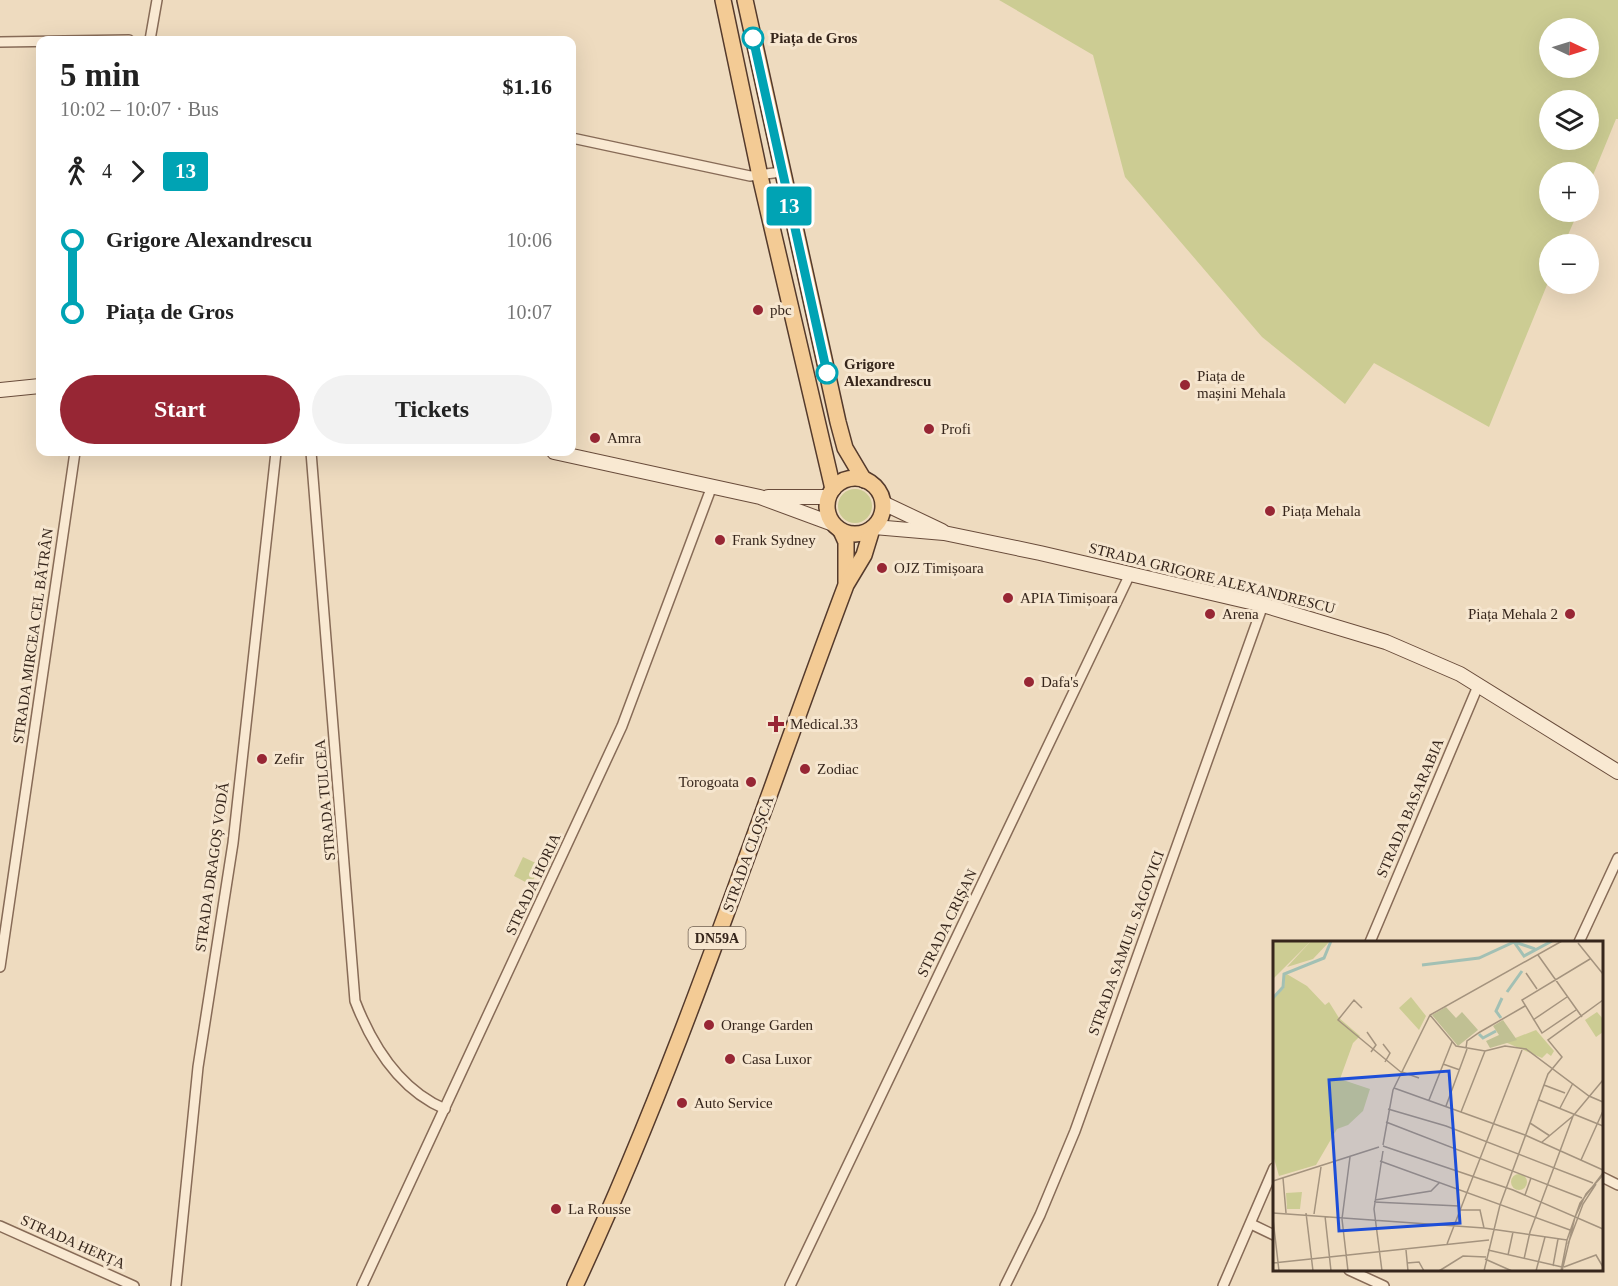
<!DOCTYPE html>
<meta charset="utf-8">
<style>
body{margin:0;font-family:Georgia,serif;background:#f2f2f2;color:#222;height:100vh;display:flex;flex-direction:column;font-size:22px;white-space:nowrap}
*{box-sizing:border-box;margin:0}
p{font-size:20px;color:#767676}
.icon{flex:none;width:33px;height:33px;fill:none;stroke:currentColor;stroke-width:2;stroke-linecap:round;stroke-linejoin:round}
.map{position:relative;flex:1;overflow:hidden}
.panel{position:absolute;left:36px;top:36px;width:540px;height:420px;display:flex;flex-direction:column;background:#fff;border-radius:12px;box-shadow:0 6px 24px #0002}
.panel>*{flex:none}
.badge{padding:0 12px;border-radius:4px;font-size:21px;line-height:39px}
.needle{width:39px;rotate:94deg}
.fabs{position:absolute;left:1539px;top:18px;display:grid;gap:12px}
.fabs a{display:grid;place-items:center;width:60px;height:60px;border-radius:50%;background:#fff;box-shadow:0 6px 24px #0002;font-size:30px}
.map>.badge{position:absolute;translate:-50% -50%;box-shadow:0 0 0 3px #fff}
.legs{display:flex;align-items:center;gap:9px;height:66px;padding:0 24px;font-size:20px}
.legs p{margin-inline-start:auto}
.headline{display:flex;align-items:center;justify-content:space-between;height:102px;padding:0 24px}
h1{font-size:33px;font-weight:700;line-height:45px}
.primary-button{display:flex;gap:12px;margin-top:auto;padding:12px 24px}
.primary-button a{flex:1;height:69px;border-radius:36px;background:#972634;color:#fff;font-size:24px;font-weight:700;line-height:69px;text-align:center}
.primary-button a+a{background:#f2f2f2;color:#222}
ul{padding:0 24px;list-style:none}
li{display:flex;align-items:center;gap:21px;height:72px;font-size:22px}
li i{display:grid;place-items:center;width:9px;height:100%;margin:0 8px;background:currentColor}
li i::after{content:'';width:15px;height:15px;margin:-8px;border:4px solid;border-radius:50%;background:#fff}
li p{margin-inline-start:auto}
li:first-child i{background:linear-gradient(#0000 50%,currentColor 0)}
li:last-child i{background:linear-gradient(currentColor 50%,#0000 0)}
.map>svg:first-child{display:block}
.green{fill:#cccc93;fill-rule:evenodd}
.lines{fill:none;stroke-linecap:round;stroke-linejoin:round}
.street-casing{stroke:#876b57;stroke-width:12}
.secondary-casing{stroke:#694c3b;stroke-width:16}
.primary-casing{stroke:#543a2c;stroke-width:18}
.street{stroke:#f9e9d2;stroke-width:9}
.secondary{stroke:#f9e9d2;stroke-width:14}
.primary{stroke:#f3cb95;stroke-width:15}
.line-1-casing{stroke:#fff;stroke-width:14}
.line-1{stroke:#00a3b4;stroke-width:9}
.stop-1-dot{fill:#fff;stroke:#00a3b4;stroke-width:3}
.poi-dot{fill:#972634;stroke:#f6e6cf;stroke-width:2}
.labels{text-anchor:middle;stroke-width:6;stroke-linejoin:round;paint-order:stroke}
.shield{fill:#f6e6cf;stroke:#706052;stroke-width:1.5}
.shield-label{font-size:14px;font-weight:bold;fill:#36261c}
.stop-label{font-size:15px;font-weight:bold;fill:#36261c;stroke:#f6e6cf;text-anchor:start}
.poi-label{font-size:15px;fill:#36261c;stroke:#f6e6cf;text-anchor:start}
.street-label{font-size:15px;fill:#36261c;stroke:#f6e6cf}
.inset-river{fill:none;stroke:#a2c0b4;stroke-width:3}
.inset-road{fill:none;stroke:#a4937e;stroke-width:1.5}
.view{fill:#1d4ed8;fill-opacity:0.15;stroke:#1d4ed8;stroke-width:3}
.inset-edge{fill:none;stroke:#36261c;stroke-width:3}
</style>
<div class="map">
<svg width="1618" height="1286" viewBox="0 0 1618 1286">
<rect width="100%" height="100%" fill="#eedbbf"/>
<g class="green">
<path d="M999,0H1618V119H1616L1589,185L1588,172H1550V212H1578L1564,244H1550L1549,280L1489,427L1374,363L1345,404L1262,337L1125,177L1093,55ZM1550,28H1588V68H1550ZM1550,100H1588V140H1550Z"/>
<circle cx="855" cy="506" r="17"/>
<path d="M523,857L540,865L531,885L514,876Z"/>
</g>
<g class="lines">
<defs>
<g id="street">
<path d="M150,40L157,0"/>
<path d="M0,42L129,40"/>
<path d="M572,138L750,176L781,172"/>
<path d="M311,452L355,1001C372,1045 400,1090 445,1109"/>
<path d="M1370,942L1478,686"/>
<path d="M1579,942L1618,858"/>
<path d="M0,967L75,452"/>
<path d="M1602,1177L1618,1185"/>
<path d="M1251,1224L1274,1235"/>
<path d="M0,1226L134,1286"/>
<path d="M1349,1270L1384,1286"/>
<path d="M176,1286L198,1067L233,843L276,452"/>
<path d="M362,1286L622,726L712,486"/>
<path d="M790,1286L1130,574"/>
<path d="M1005,1286L1040,1215L1075,1131L1263,605"/>
<path d="M1223,1286L1274,1168"/>
</g>
<g id="secondary">
<path d="M0,390L40,386"/>
<path d="M554,452L760,497L833,524"/>
<path d="M768,497H828"/>
<path d="M883,503L942,531"/>
<path d="M874,527L944,533L1040,553L1263,605L1386,642L1460,674L1618,772"/>
</g>
<g id="primary">
<path d="M723,0L760,176L833,489"/>
<path d="M745,0L838,422L845,448L864,480"/>
<circle cx="855" cy="506" r="28"/>
<path d="M841,531L846,542V582"/>
<path d="M575,1286C681,1059 758,819 846,585L864,555L872,529"/>
</g>
</defs>
<use href="#street" class="street-casing"/>
<use href="#secondary" class="secondary-casing"/>
<use href="#primary" class="primary-casing"/>
<use href="#street" class="street"/>
<use href="#secondary" class="secondary"/>
<use href="#primary" class="primary"/>
</g>
<g class="lines">
<defs>
<path id="line-1" d="M753,38L827,373"/>
</defs>
<use href="#line-1" class="line-1-casing"/>
<use href="#line-1" class="line-1"/>
</g>
<g class="stop-1-dot">
<circle cx="753" cy="38" r="10"/>
<circle cx="827" cy="373" r="10"/>
</g>
<g class="poi-dot">
<circle cx="758" cy="310" r="6"/>
<circle cx="1185" cy="385" r="6"/>
<circle cx="929" cy="429" r="6"/>
<circle cx="595" cy="438" r="6"/>
<circle cx="1270" cy="511" r="6"/>
<circle cx="720" cy="540" r="6"/>
<circle cx="882" cy="568" r="6"/>
<circle cx="1008" cy="598" r="6"/>
<circle cx="1210" cy="614" r="6"/>
<circle cx="1570" cy="614" r="6"/>
<circle cx="1029" cy="682" r="6"/>
<path d="M773 715h6v6h6v6h-6v6h-6v-6h-6v-6h6z"/>
<circle cx="262" cy="759" r="6"/>
<circle cx="805" cy="769" r="6"/>
<circle cx="751" cy="782" r="6"/>
<circle cx="709" cy="1025" r="6"/>
<circle cx="730" cy="1059" r="6"/>
<circle cx="682" cy="1103" r="6"/>
<circle cx="556" cy="1209" r="6"/>
</g>
<g class="labels">
<rect class="shield" x="688.5" y="927" width="57" height="22" rx="4.5"/>
<g class="shield-label">
<text x="717" y="943">DN59A</text>
</g>
<g class="stop-label">
<text x="770" y="43">Piața de Gros</text>
<text x="844" y="369">Grigore<tspan x="844" dy="17">Alexandrescu</tspan></text>
</g>
<g class="poi-label">
<text x="770" y="315">pbc</text>
<text x="1197" y="381">Piața de<tspan x="1197" dy="17">mașini Mehala</tspan></text>
<text x="941" y="434">Profi</text>
<text x="607" y="443">Amra</text>
<text x="1282" y="516">Piața Mehala</text>
<text x="732" y="545">Frank Sydney</text>
<text x="894" y="573">OJZ Timișoara</text>
<text x="1020" y="603">APIA Timișoara</text>
<text x="1222" y="619">Arena</text>
<text x="1558" y="619" text-anchor="end">Piața Mehala 2</text>
<text x="1041" y="687">Dafa's</text>
<text x="790" y="729">Medical.33</text>
<text x="274" y="764">Zefir</text>
<text x="817" y="774">Zodiac</text>
<text x="739" y="787" text-anchor="end">Torogoata</text>
<text x="721" y="1030">Orange Garden</text>
<text x="742" y="1064">Casa Luxor</text>
<text x="694" y="1108">Auto Service</text>
<text x="568" y="1214">La Rousse</text>
</g>
<g class="street-label">
<text transform="translate(1212 578) rotate(14)" y="5">STRADA GRIGORE ALEXANDRESCU</text>
<text transform="translate(33 636) rotate(-82)" y="5">STRADA MIRCEA CEL BĂTRÂN</text>
<text transform="translate(325 800) rotate(-95)" y="5">STRADA TULCEA</text>
<text transform="translate(1410 808) rotate(-67)" y="5">STRADA BASARABIA</text>
<text transform="translate(748 854) rotate(-70)" y="5">STRADA CLOȘCA</text>
<text transform="translate(212 867) rotate(-82)" y="5">STRADA DRAGOȘ VODĂ</text>
<text transform="translate(533 884) rotate(-65)" y="5">STRADA HORIA</text>
<text transform="translate(947 923) rotate(-64)" y="5">STRADA CRIȘAN</text>
<text transform="translate(1126 943) rotate(-70)" y="5">STRADA SAMUIL SAGOVICI</text>
<text transform="translate(73 1242) rotate(24)" y="5">STRADA HERȚA</text>
</g>
</g>
<g transform="translate(1273 941)">
<rect width="330" height="330" fill="#eedbbf"/>
<path d="M0,0H38L0,38ZM12,32L34,45L52,64L56,61L66,77L87,95L80,102L67,138L97,148L90,170L75,184L64,188L43,224L6,235L0,214V58L11,47ZM138,56L153,75L146,89L126,67ZM324,71L330,78V91L323,96L312,79ZM29,251L27,268H14L13,252Z" fill="#cccc93"/>
<path d="M38,0H57L40,18L14,26ZM263,89L281,110L278,115L274,112L269,117L232,101Z" fill="#cccc93"/>
<path d="M173,66L183,77L189,71L205,89L185,105L159,74ZM230,79L244,99L217,107L213,100L226,94L220,85Z" fill="#c0c093"/>
<path d="M238 241a8 8 0 1 1 16 0a8 8 0 1 1-16 0Z" fill="#cccc93"/>
<path class="inset-river" d="M242,1L262,8M149,24L206,17L241,1L251,15L279,0M234,51L249,30M0,57L10,46L11,33L51,17L58,0M228,77L223,70L229,57M206,93L210,97L223,90"/>
<path class="inset-road" d="M305,2L330,33M265,14L309,76M253,32L264,48M89,67L81,59L65,79L129,132M303,69L269,92L249,59L317,18M157,74L183,105L212,110L232,105L253,108L316,155L330,161M260,79L294,56M94,91L103,104L98,111M110,103L117,112L112,121M193,107L194,100L207,91L252,65M170,123L187,129M129,131L146,137M271,144L292,152M121,147L252,194L330,229M156,159L179,101M266,159L330,185M173,165L194,108M287,167L300,142M115,168L173,185L320,242M188,171L212,110M113,181L309,257M257,182L277,195M269,201L300,175L330,139M110,204L120,149L157,74L289,0M110,205L240,249L330,288M308,219L330,170M107,220L297,289M10,237L13,272M0,240L106,206M252,254L258,237M102,259L158,250L167,241M101,261L186,265M186,269H207L211,287M0,272L211,287L294,299M33,272L40,330M41,273L48,226M52,275L58,330M0,278L6,330M174,303L249,109M295,303L310,263L323,243M133,309L135,330M215,309L289,326M235,314L240,291M212,318L239,330M251,318L257,291L300,175M0,322L216,299M134,322L146,321L151,330M280,325L285,298M291,326L323,314L330,326M75,330L69,278L77,216M109,330L101,268L110,210M166,330L190,315L213,316M211,330L227,264L275,133L289,116L275,99L330,59M263,330L272,296M288,330L294,299L307,262L330,232M289,330L302,276L313,253L330,234"/>
<path class="view" d="M176,130L187,282L66,290L56,139Z"/>
<rect width="330" height="330" class="inset-edge"/>
</g>
</svg>
<div class="fabs">
<a><svg class="needle" viewBox="-14 -14 28 28"><path d="M0-13l5 13h-10z" fill="#e53935"/><path d="M0 13l5-13h-10z" fill="#767676"/></svg></a>
<a><svg class="icon" aria-label="layers" viewBox="0 0 24 24"><path d="M12 4l9 5-9 5-9-5zM3 14l9 5 9-5"/></svg></a>
<a>+</a>
<a>−</a>
</div>
<b class="badge" style="left:789px;top:206px;background:#00a3b4;color:#fff">13</b>
<section class="panel">
<div class="headline"><div><h1>5 min</h1><p>10:02 – 10:07 · Bus</p></div><b>$1.16</b></div>
<div class="legs"><svg class="icon" aria-label="walk" viewBox="0 0 24 24"><circle cx="13" cy="4" r="2"/><path d="M13 8l-2 6 4 7M11 14l-3 7M7 12l3-4h3l4 4"/></svg>4<svg class="icon" aria-label="forward" viewBox="0 0 24 24"><path d="M9 5l7 7-7 7"/></svg><b class="badge" style="background:#00a3b4;color:#fff">13</b></div>
<ul>
<li><i style="color:#00a3b4"></i><b>Grigore Alexandrescu</b><p>10:06</p></li>
<li><i style="color:#00a3b4"></i><b>Piața de Gros</b><p>10:07</p></li>
</ul>
<div class="primary-button"><a>Start</a><a>Tickets</a></div>
</section>
</div>
